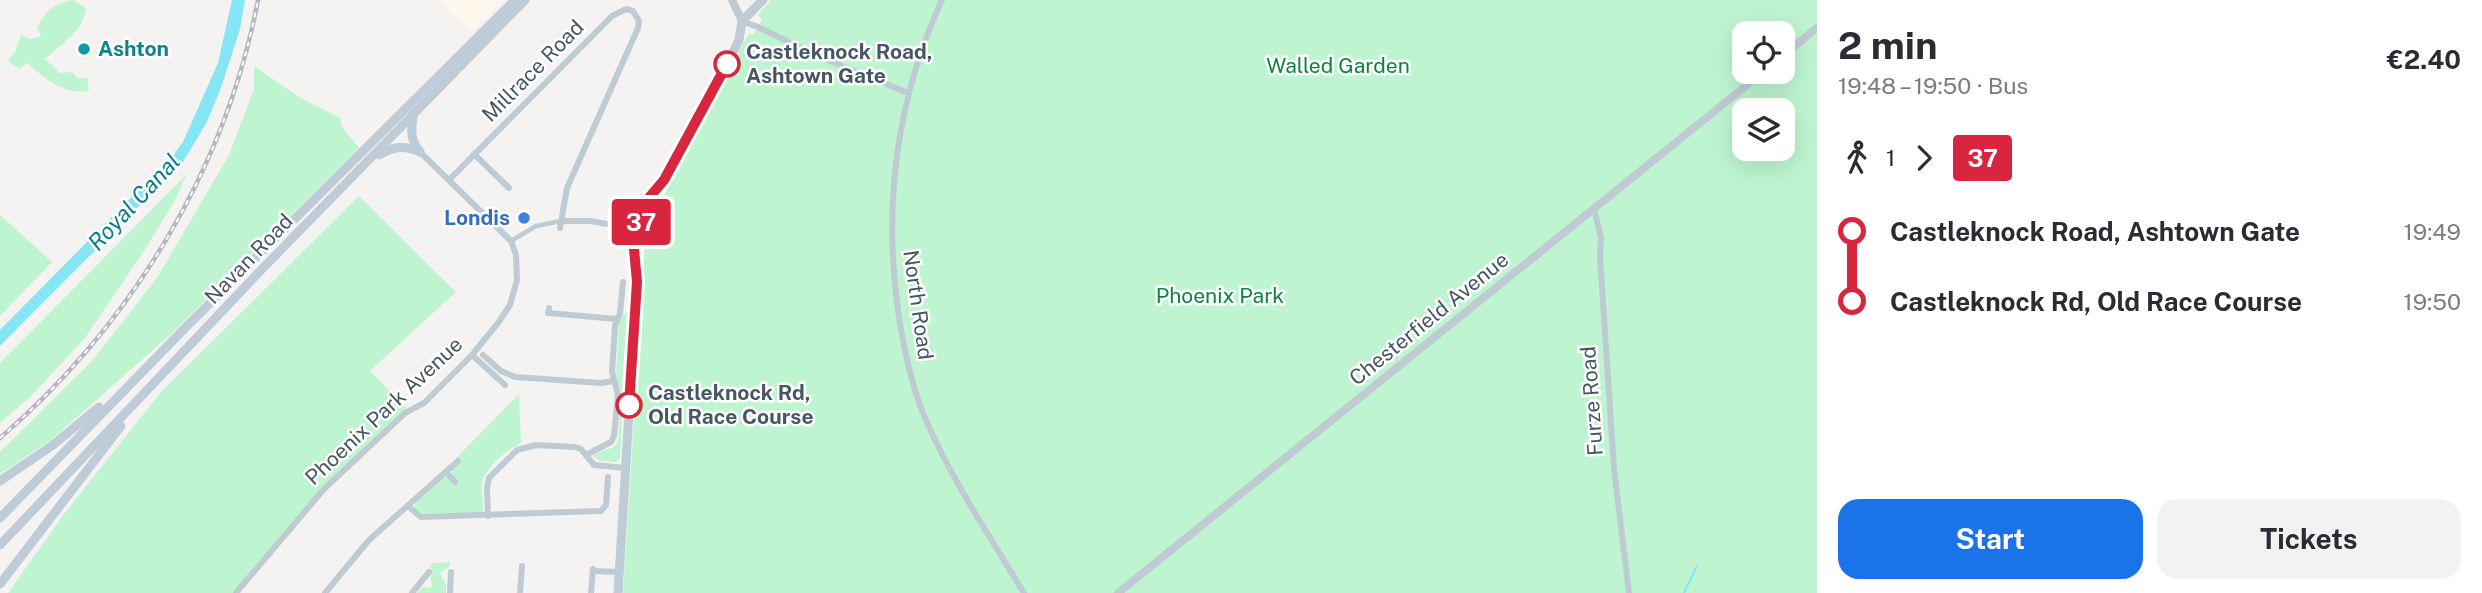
<!DOCTYPE html>
<meta charset="utf-8">
<style>
body{margin:0;font-family:"Public Sans",sans-serif;background:#f2f2f3;color:#2b2b33;height:100vh;display:flex;flex-direction:column;font-size:26px;white-space:nowrap}
*{box-sizing:border-box;margin:0}
p{font-size:23px;color:#7c7c81}
.icon{flex:none;width:38px;height:38px;fill:none;stroke:currentColor;stroke-width:2;stroke-linecap:round;stroke-linejoin:round}
.map{position:relative;flex:1;overflow:hidden}
.details{display:flex;flex-direction:column;background:#fff;width:665px}
.details>*{flex:none}
.badge{padding:0 14px;border-radius:5px;font-size:24px;line-height:46px}
.tools{position:absolute;left:1732px;top:21px;display:grid;gap:14px}
.tools a{display:grid;place-items:center;width:63px;height:63px;border-radius:14px;background:#fff;box-shadow:0 7px 28px #0002;font-size:35px}
.map>.badge{position:absolute;translate:-50% -50%;box-shadow:0 0 0 4px #fff}
.legs{display:flex;align-items:center;gap:10px;height:77px;padding:0 21px;font-size:23px}
.legs p{margin-inline-start:auto}
.overview{display:flex;align-items:center;justify-content:space-between;height:119px;padding:0 21px}
h1{font-size:38px;font-weight:700;line-height:52px}
.button{display:flex;gap:14px;margin-top:auto;padding:14px 21px}
.button a{flex:1;height:80px;border-radius:21px;background:#1a73e8;color:#fff;font-size:28px;font-weight:700;line-height:80px;text-align:center}
.button a+a{background:#f2f2f3;color:#2b2b33}
ul{padding:0 21px;list-style:none}
li{display:flex;align-items:center;gap:24px;height:70px;font-size:26px}
li i{display:grid;place-items:center;width:10px;height:100%;margin:0 9px;background:currentColor}
li i::after{content:'';width:18px;height:18px;margin:-9px;border:5px solid;border-radius:50%;background:#fff}
li p{margin-inline-start:auto}
li:first-child i{background:linear-gradient(#0000 50%,currentColor 0)}
li:last-child i{background:linear-gradient(currentColor 50%,#0000 0)}
main{display:flex;flex:1;min-height:0}
.map>svg:first-child{display:block}
.commercial{fill:#fef8ed}
.green{fill:#bef5d0;fill-rule:evenodd}
.water{fill:#86e6f6}
.lines{fill:none;stroke-linecap:round;stroke-linejoin:round}
.stream{stroke:#86e6f6;stroke-width:2}
.pedestrian{stroke:#bfcbd3;stroke-width:4.5}
.minor{stroke:#bfcbd3;stroke-width:6}
.tertiary{stroke:#bfcbd3;stroke-width:8}
.secondary{stroke:#beccd7;stroke-width:9}
.rail-casing{stroke:#b4b8bd;stroke-width:4.5}
.rail{stroke:#fff;stroke-width:2;stroke-dasharray:5;stroke-linecap:butt}
.line-1-casing{stroke:#fff;stroke-width:16}
.line-1{stroke:#d7263d;stroke-width:10}
.culture-dot{fill:#0f9aa8;stroke:#fff;stroke-width:2.5}
.stop-1-dot{fill:#fff;stroke:#d7263d;stroke-width:3.5}
.shop-dot{fill:#3f7fe0;stroke:#fff;stroke-width:2.5}
.labels{text-anchor:middle;stroke-width:5;stroke-linejoin:round;paint-order:stroke}
.culture-label{font-size:21px;font-weight:bold;fill:#0d838f;stroke:#fff;text-anchor:start}
.stop-label{font-size:21px;font-weight:bold;fill:#475762;stroke:#fff;text-anchor:start}
.park-label{font-size:21px;fill:#0d8241;stroke:#fff}
.street-label{font-size:21px;fill:#475762;stroke:#fff}
.shop-label{font-size:21px;font-weight:bold;fill:#366cbe;stroke:#fff;text-anchor:end}
.water-label{font-size:23px;font-style:italic;fill:#047d92;stroke:#fff}
</style>
<main>
<div class="map">
<svg width="1817" height="593" viewBox="0 0 1817 593">
<rect width="100%" height="100%" fill="#f5f2f2"/>
<path class="commercial" d="M439,0H503L472,31Z"/>
<g class="green">
<path d="M73,0L86,8C84,31 61,44 45,59L60,73L72,72L77,78H87L89,91C63,95 46,79 27,63L19,69L8,61L15,52L21,35L30,39L41,36L37,27C46,11 54,3 73,0Z"/>
<path d="M771,0H1817V593H623L646,230L745,40L749,34H754L762,20L758,15ZM1745,33H1783V72H1745ZM1745,110H1783V149H1745Z"/>
<path d="M254,66L299,97L340,118L342,127L359,148L171,334L51,440L0,474V452L92,361L157,278L229,155L254,89Z"/>
<path d="M187,174L175,200L148,245L85,338L31,396L0,423V363Z"/>
<path d="M359,196L456,292L370,371L406,408L322,487L233,593H8L64,514L161,392Z"/>
<path d="M0,215L52,262L0,316Z"/>
<path d="M624,313H627L620,459L617,462L600,461L594,457L595,454L614,447L618,442L621,392L616,376L619,323Z"/>
<path d="M519,394L521,443C508,449 484,468 482,484C481,493 484,503 483,513L421,514L414,509L415,503L442,479L452,474V470L458,463L456,458Z"/>
<path d="M450,562L449,567L440,573L446,585V593H417L423,587L430,588L432,585L430,577L433,571L429,567L433,563Z"/>
</g>
<path class="water" d="M232,0H245L240,29L222,85L207,122L183,162L0,346V330L175,153L183,142L218,63Z"/>
<g class="lines">
<path class="stream" d="M1684,593L1697,566"/>
<path class="pedestrian" d="M511,241L536,226L561,221"/>
<g class="minor">
<path d="M942,0C897,98 883,204 898,310C903,345 910,380 923,413C949,476 989,535 1024,593"/>
<path d="M742,21L758,27L813,54L908,93"/>
<path d="M474,154L509,188"/>
<path d="M449,180L612,16L626,9L633,11L639,21L638,28L567,188L560,228"/>
<path d="M1594,208L1601,238L1600,256L1614,469L1629,593"/>
<path d="M561,221H590L613,225"/>
<path d="M549,308L548,313L617,319"/>
<path d="M472,355L505,385"/>
<path d="M483,355L501,371L515,377L601,383L614,381"/>
<path d="M586,455L611,442L614,436L618,395L612,372L615,326L620,313L623,282"/>
<path d="M446,472L455,482"/>
<path d="M408,506L421,517L601,511L606,505L608,477"/>
<path d="M488,516L487,488L489,478L517,450L536,445L575,447L581,449L594,465L625,468"/>
<path d="M593,571L619,572"/>
<path d="M236,593L324,489L405,413L424,403L472,355L498,323L510,305L517,280L516,255L511,241L420,152"/>
<path d="M325,593L369,540L458,461"/>
<path d="M412,593L429,572"/>
<path d="M450,593L451,572"/>
<path d="M520,593L522,566"/>
<path d="M591,593L593,569"/>
</g>
<g class="tertiary">
<path d="M732,0L742,21"/>
<path d="M1783,55L1817,28"/>
<path d="M1118,593L1763,72"/>
</g>
<g class="secondary">
<path d="M413,116C411,131 410,139 420,152"/>
<path d="M379,155C394,146 404,145 420,152"/>
<circle cx="628" cy="225" r="14"/>
<path d="M636,213C682,164 709,100 739,40L742,21L763,0"/>
<path d="M0,481L53,445L99,407"/>
<path d="M0,518L185,328L515,0"/>
<path d="M0,545L263,268L525,0"/>
<path d="M0,584L121,426"/>
<path d="M618,593L637,282L633,238"/>
</g>
<defs>
<path id="rail" d="M0,438C130,326 226,169 258,0"/>
</defs>
<use href="#rail" class="rail-casing"/>
<use href="#rail" class="rail"/>
</g>
<g class="lines">
<defs>
<path id="line-1" d="M629,405L637,282L633,238L639,233L642,224L636,213L664,180L727,64"/>
</defs>
<use href="#line-1" class="line-1-casing"/>
<use href="#line-1" class="line-1"/>
</g>
<circle class="culture-dot" cx="84" cy="49" r="7"/>
<g class="stop-1-dot">
<circle cx="727" cy="64" r="12"/>
<circle cx="629" cy="405" r="12"/>
</g>
<circle class="shop-dot" cx="524" cy="218" r="7"/>
<g class="labels">
<g class="culture-label">
<text x="98" y="56">Ashton</text>
</g>
<g class="stop-label">
<text x="746" y="59">Castleknock Road,<tspan x="746" dy="24">Ashtown Gate</tspan></text>
<text x="648" y="400">Castleknock Rd,<tspan x="648" dy="24">Old Race Course</tspan></text>
</g>
<g class="park-label">
<text x="1338" y="73">Walled Garden</text>
<text x="1220" y="303">Phoenix Park</text>
</g>
<g class="street-label">
<text transform="translate(533 71) rotate(-45)" y="7">Millrace Road</text>
<text transform="translate(249 259) rotate(-46)" y="7">Navan Road</text>
<text transform="translate(918 305) rotate(82)" y="7">North Road</text>
<text transform="translate(1429 319) rotate(-39)" y="7">Chesterfield Avenue</text>
<text transform="translate(1592 401) rotate(-94)" y="7">Furze Road</text>
<text transform="translate(384 411) rotate(-43)" y="7">Phoenix Park Avenue</text>
</g>
<g class="shop-label">
<text x="510" y="225">Londis</text>
</g>
<g class="water-label">
<text transform="translate(134 202) rotate(-47)" y="8">Royal Canal</text>
</g>
</g>
</svg>
<div class="tools">
<a><svg class="icon" aria-label="locate" viewBox="0 0 24 24"><circle cx="12" cy="12" r="6"/><path d="M12 2v4M12 18v4M2 12h4M18 12h4"/></svg></a>
<a><svg class="icon" aria-label="layers" viewBox="0 0 24 24"><path d="M12 4l9 5-9 5-9-5zM3 14l9 5 9-5"/></svg></a>
</div>
<b class="badge" style="left:641px;top:222px;background:#d7263d;color:#fff">37</b>
</div>
<section class="details">
<div class="overview"><div><h1>2 min</h1><p>19:48 – 19:50 · Bus</p></div><b>€2.40</b></div>
<div class="legs"><svg class="icon" aria-label="walk" viewBox="0 0 24 24"><circle cx="13" cy="4" r="2"/><path d="M13 8l-2 6 4 7M11 14l-3 7M7 12l3-4h3l4 4"/></svg>1<svg class="icon" aria-label="forward" viewBox="0 0 24 24"><path d="M9 5l7 7-7 7"/></svg><b class="badge" style="background:#d7263d;color:#fff">37</b></div>
<ul>
<li><i style="color:#d7263d"></i><b>Castleknock Road, Ashtown Gate</b><p>19:49</p></li>
<li><i style="color:#d7263d"></i><b>Castleknock Rd, Old Race Course</b><p>19:50</p></li>
</ul>
<div class="button"><a>Start</a><a>Tickets</a></div>
</section>
</main>
